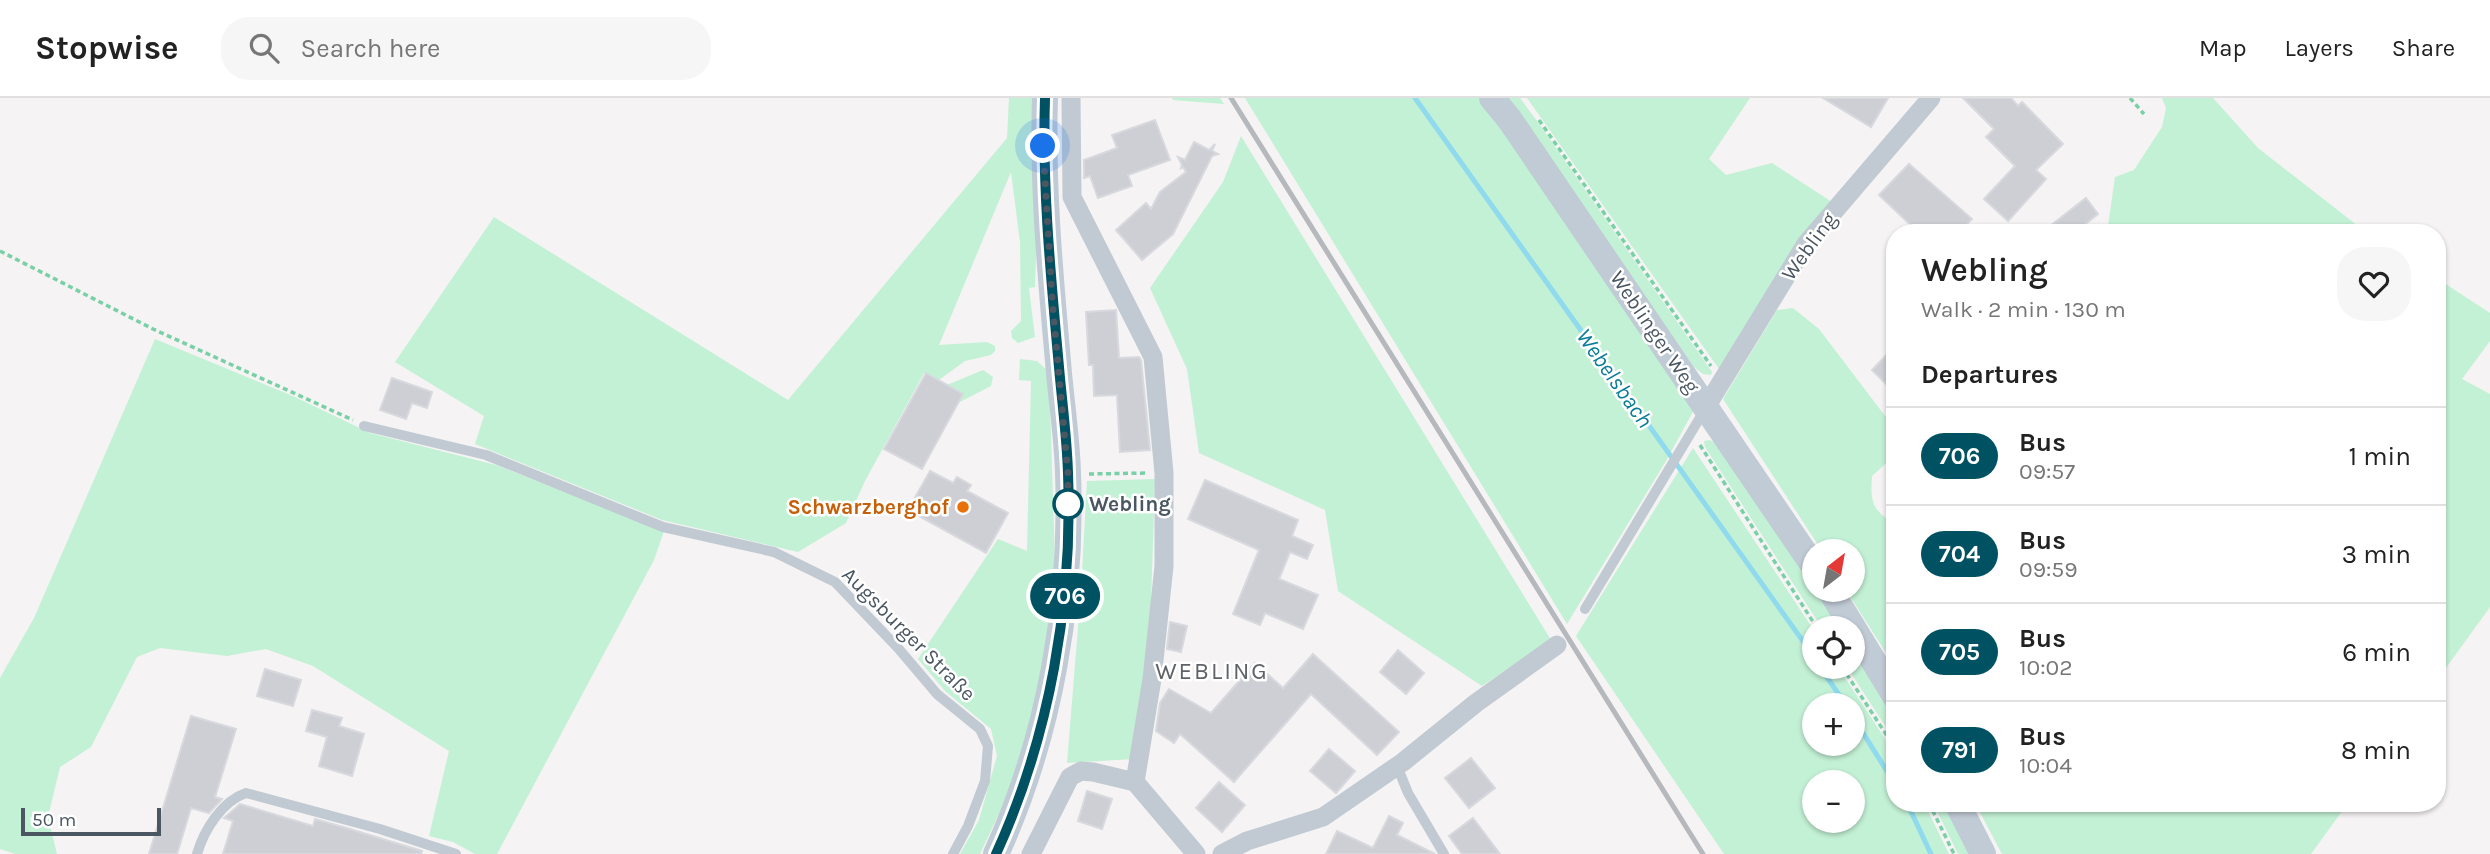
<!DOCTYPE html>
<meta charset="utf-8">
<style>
body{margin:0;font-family:Karla,sans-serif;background:#f6f6f6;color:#222;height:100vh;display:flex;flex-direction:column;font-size:26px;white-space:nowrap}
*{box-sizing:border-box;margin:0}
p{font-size:23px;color:#767676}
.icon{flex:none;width:38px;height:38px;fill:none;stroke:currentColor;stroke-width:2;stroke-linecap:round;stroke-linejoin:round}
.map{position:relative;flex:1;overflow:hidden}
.panel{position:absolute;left:1886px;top:126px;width:560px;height:588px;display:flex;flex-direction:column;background:#fff;border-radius:28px;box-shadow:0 2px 5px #0004}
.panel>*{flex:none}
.badge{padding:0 14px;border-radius:23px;font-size:24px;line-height:46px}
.needle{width:46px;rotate:31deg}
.buttons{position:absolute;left:1802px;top:441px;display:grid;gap:14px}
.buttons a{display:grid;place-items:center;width:63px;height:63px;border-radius:50%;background:#fff;box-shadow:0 2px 5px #0004;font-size:35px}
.scale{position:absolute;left:21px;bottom:18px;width:140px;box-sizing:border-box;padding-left:7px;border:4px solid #4a5661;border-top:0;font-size:19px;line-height:24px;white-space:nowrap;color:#4a5661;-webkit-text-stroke:5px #fff;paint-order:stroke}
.you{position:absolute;width:35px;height:35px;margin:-18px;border:5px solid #fff;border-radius:50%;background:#1a73e8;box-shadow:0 0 0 10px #1a73e833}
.map>.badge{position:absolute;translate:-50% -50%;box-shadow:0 0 0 4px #fff}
h2{padding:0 35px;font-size:26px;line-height:63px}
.round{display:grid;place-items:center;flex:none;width:74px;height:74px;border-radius:28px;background:#f6f6f6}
.summary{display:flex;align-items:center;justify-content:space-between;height:119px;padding:0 35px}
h1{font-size:33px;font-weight:600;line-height:52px}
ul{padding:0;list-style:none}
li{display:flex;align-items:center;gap:21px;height:98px;padding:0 35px;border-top:2px solid #e0e0e0}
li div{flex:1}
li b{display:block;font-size:26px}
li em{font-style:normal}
li .badge{min-width:77px;font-weight:700;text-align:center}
header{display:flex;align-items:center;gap:42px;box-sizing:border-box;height:98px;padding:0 35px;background:#fff;border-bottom:2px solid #e0e0e0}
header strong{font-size:33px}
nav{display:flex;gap:38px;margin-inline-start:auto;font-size:24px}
.search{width:490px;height:63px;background:#f6f6f6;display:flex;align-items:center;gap:18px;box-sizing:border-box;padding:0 24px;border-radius:28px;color:#767676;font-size:26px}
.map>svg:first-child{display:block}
.green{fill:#c3f1d5;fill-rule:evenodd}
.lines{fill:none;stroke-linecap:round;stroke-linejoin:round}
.stream{stroke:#90daee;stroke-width:5}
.building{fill:#cdcfd5;stroke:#d7d9de;stroke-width:2}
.path{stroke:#7ad0a6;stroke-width:3.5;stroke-dasharray:5 3.5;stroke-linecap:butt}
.lane{stroke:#c1cad2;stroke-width:10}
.street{stroke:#c1cad2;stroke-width:19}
.secondary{stroke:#c1cbd6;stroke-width:26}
.rail{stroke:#b5b8bd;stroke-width:5}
.line-casing{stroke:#fff;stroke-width:16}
.line{stroke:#005262;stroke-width:10}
.walk{stroke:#4a5661;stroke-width:7;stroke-dasharray:0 12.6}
.stop-dot{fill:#fff;stroke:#005262;stroke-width:3.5}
.food-dot{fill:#e8710a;stroke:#fff;stroke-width:2.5}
.labels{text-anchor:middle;stroke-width:5;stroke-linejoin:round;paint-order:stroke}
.street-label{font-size:21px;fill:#4a5661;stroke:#fff}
.stop-label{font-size:21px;font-weight:bold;fill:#4a5661;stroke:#fff;text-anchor:start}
.food-label{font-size:21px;font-weight:bold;fill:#c56008;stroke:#fff;text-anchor:end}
.water-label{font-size:23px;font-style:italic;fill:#0c7c9b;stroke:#fff}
.quarter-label{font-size:24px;letter-spacing:2px;fill:#5f6368;stroke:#fff}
</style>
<header>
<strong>Stopwise</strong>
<div class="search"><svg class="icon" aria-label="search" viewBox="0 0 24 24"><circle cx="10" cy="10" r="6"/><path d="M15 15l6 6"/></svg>Search here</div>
<nav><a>Map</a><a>Layers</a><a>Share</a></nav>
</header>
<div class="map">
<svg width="2490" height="756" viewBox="0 0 2490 756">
<rect width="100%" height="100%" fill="#f5f3f3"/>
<g class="green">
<path d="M1009,0H1034L1037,130L1035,189L1029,190L1035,239L1018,245L1012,240L1011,233L1021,223L1020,144L1011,74L939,247L987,244L995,248V253L991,257L965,263L939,282L924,275L865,383L846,425L798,454L662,422L475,346L484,318L395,264L494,119L788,302L1007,40Z"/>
<path d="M1172,0H1220L1224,6L1173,2Z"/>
<path d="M1245,0H1479L1513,45L1695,310L1666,363L1567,526Z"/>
<path d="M1506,0H1520L1540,27L1712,274L1711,277L1703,276L1694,269Z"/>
<path d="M1527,0H1750L1709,61L1726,77L1772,65L1832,104L1722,275Z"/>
<path d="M2162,0H2213L2258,50L2367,135H2107L2115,79L2134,72L2162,29L2166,10Z"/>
<path d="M1241,38L1551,542L1482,588L1338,493L1325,412L1199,355L1187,271L1150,190L1223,84Z"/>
<path d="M2438,181L2490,215V243L2462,281L2490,296V509L2438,581Z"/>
<path d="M1793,210L1819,231L1895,331V357L1872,378C1870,402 1872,414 1895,425V569L1846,492H1853V453H1822L1723,301L1777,212Z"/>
<path d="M155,241L295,299L370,335L496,367L664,433L654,462L497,756H475L453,744L429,738L449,653L313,568L266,551L227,558L160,550L137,559L91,649L60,669L48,719L57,756H15L0,751V580L34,520Z"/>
<path d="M1020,261L1037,263L1049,274L1056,496L1038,597L1012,688L980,756H960L979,722L997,658L991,631L945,593L918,561L998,441L1027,453L1031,283L1019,282Z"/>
<path d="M983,272L993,279L991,288L958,305L963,296L947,287Z"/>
<path d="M1710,342L1721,348L1803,468L1815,485V492H1819L1844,530H1822L1705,349L1704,343Z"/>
<path d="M1693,350L1815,534V569H1838L1895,656V705H1924L1949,756H1724L1576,538ZM1815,607H1853V646H1815ZM1815,684H1853V723H1815Z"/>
<path d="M1155,381L1150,536L1133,661L1067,665L1081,493L1087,383Z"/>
<path d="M1853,545L1895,614V643L1847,569H1853Z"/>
<path d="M1933,705H1947L1975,756H1958Z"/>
<path d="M1975,705H2348L2311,756H2002Z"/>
</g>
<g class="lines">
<g class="stream">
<path d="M1415,0L1815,560"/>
<path d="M1820,569L1846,607"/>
<path d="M1853,619L1895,686"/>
<path d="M1907,705L1931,756"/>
</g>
</g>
<g class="building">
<path d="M1823,0H1888L1871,29Z"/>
<path d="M1963,0H2011L2018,8L2022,4L2063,46L2036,72L2046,81L2008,123L1984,101L2015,68L1986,39L1994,31Z"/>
<path d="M1155,22L1170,62L1128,77L1132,88L1098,100L1090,78L1084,80V62L1117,50L1112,37Z"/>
<path d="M1194,44L1209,52L1215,46L1212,53L1218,56L1212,58L1173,136L1142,162L1116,132L1146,105L1151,111L1160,94L1186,74L1183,69L1181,70L1182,67L1178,59L1185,62Z"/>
<path d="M1909,66L1972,121L1966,127L1975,135H1919L1879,97Z"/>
<path d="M2086,100L2098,116L2074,135H2041Z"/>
<path d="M1116,212L1119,260L1139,259L1141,262L1150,352L1120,354L1117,297L1094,298L1093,267H1089L1086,214Z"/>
<path d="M1895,248V295L1872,272Z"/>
<path d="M926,275L963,296L922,371L884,351Z"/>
<path d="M392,280L432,294L427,310L412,305L406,321L380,312Z"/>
<path d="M930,373L953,385L957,379L971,387L967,393L1008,415L986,455L908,412Z"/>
<path d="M1205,382L1298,422L1292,438L1313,447L1307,461L1290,454L1279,481L1318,497L1303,531L1265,515L1260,527L1233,516L1259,452L1188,421Z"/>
<path d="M1170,524L1187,528L1181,554L1167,551Z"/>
<path d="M1398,552L1424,575L1406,596L1380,574Z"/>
<path d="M1313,556L1399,634L1377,657L1311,596L1234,684L1180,636L1174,645L1156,633L1160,605L1169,591L1211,615L1255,565L1283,590Z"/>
<path d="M265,571L301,582L293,608L257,598Z"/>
<path d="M312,612L342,620L339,628L364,636L352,678L319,668L327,639L306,633Z"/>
<path d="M191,618L236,631L215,699L222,701L209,715L191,710L177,756H149Z"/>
<path d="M1329,651L1355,673L1336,695L1310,673Z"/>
<path d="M1471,660L1495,690L1469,710L1445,680Z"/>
<path d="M1219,684L1245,707L1222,734L1196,710Z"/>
<path d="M1087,693L1112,701L1102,731L1078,723Z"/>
<path d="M240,706L313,728L315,721L350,731L422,753L421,756H223L233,723L224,720Z"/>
<path d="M1389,718L1403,725L1397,737L1435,756H1326L1337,733L1373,750Z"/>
<path d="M1473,720L1500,756H1462L1449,738Z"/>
</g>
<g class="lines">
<g class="path">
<path d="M2130,0L2144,16"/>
<path d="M1539,22L1711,268"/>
<path d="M0,153L153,231L353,322"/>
<path d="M1700,347L1817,530"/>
<path d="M1089,376L1148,375"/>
<path d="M1842,569L1895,650"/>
<path d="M1929,705L1954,756"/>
</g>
<g class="lane">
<path d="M364,328L486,357L663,429L774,454L835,484L898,550L937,596L980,631L988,648L985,683L968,728L953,756"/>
<path d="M1585,511L1704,313"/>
<path d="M1397,668L1408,695L1444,756"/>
<path d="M197,756C204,732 222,703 246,695L380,731L456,756"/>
</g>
<g class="street">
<path d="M1071,0L1072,99L1153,259L1164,375V468L1152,581L1135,684"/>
<path d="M1706,309L1806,146L1931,0"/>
<path d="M1031,756L1070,679L1081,673L1093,674L1135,684L1196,756"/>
<path d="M1222,756L1247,743L1323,719L1403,664L1476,605L1557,547"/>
</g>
<g class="secondary">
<path d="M1492,0L1510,22L1815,470"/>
<path d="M1830,492L1895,598"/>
<path d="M1957,705L1983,756"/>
<path d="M996,756C1050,638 1073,504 1068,375C1067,341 1062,308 1059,275C1051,184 1042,92 1045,0"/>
</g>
<path class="rail" d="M1231,0L1703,756"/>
</g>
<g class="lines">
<defs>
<path id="line" d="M996,756C1050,638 1073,504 1068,375C1067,340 1062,304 1059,269C1051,180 1042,90 1045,0"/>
</defs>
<use href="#line" class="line-casing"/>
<use href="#line" class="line"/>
<path class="walk" d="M1043,48L1052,200L1068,376V406"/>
</g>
<circle class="stop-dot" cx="1068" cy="406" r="14"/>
<circle class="food-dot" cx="963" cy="409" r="7"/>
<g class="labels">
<g class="street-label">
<text transform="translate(1809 148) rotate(-54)" y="7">Webling</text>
<text transform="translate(1655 234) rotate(56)" y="7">Weblinger Weg</text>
<text transform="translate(909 536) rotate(45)" y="7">Augsburger Straße</text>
</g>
<g class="stop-label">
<text x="1089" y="413">Webling</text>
</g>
<g class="food-label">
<text x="949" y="416">Schwarzberghof</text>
</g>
<g class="water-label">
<text transform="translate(1615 280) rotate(55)" y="8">Webelsbach</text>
</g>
<g class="quarter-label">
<text x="1212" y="581">WEBLING</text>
</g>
</g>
</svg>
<div class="buttons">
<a><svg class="needle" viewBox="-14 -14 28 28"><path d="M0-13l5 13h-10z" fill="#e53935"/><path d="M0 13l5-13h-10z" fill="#767676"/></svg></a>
<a><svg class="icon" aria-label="locate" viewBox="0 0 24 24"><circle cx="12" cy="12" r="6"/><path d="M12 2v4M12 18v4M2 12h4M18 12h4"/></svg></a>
<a>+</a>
<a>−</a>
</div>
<div class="scale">50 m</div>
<div class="you" style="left:1043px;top:48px"></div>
<b class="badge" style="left:1065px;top:498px;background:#005262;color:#fff">706</b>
<section class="panel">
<div class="summary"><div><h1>Webling</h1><p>Walk · 2 min · 130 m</p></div><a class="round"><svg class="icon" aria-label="heart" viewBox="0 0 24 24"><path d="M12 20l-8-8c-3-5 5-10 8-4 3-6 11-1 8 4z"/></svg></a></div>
<h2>Departures</h2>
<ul>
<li><span class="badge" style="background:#005262;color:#fff">706</span><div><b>Bus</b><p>09:57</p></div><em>1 min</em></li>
<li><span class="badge" style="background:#005262;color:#fff">704</span><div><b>Bus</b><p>09:59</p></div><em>3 min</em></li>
<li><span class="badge" style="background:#005262;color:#fff">705</span><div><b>Bus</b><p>10:02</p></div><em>6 min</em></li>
<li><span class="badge" style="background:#005262;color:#fff">791</span><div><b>Bus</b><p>10:04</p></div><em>8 min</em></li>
</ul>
</section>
</div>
